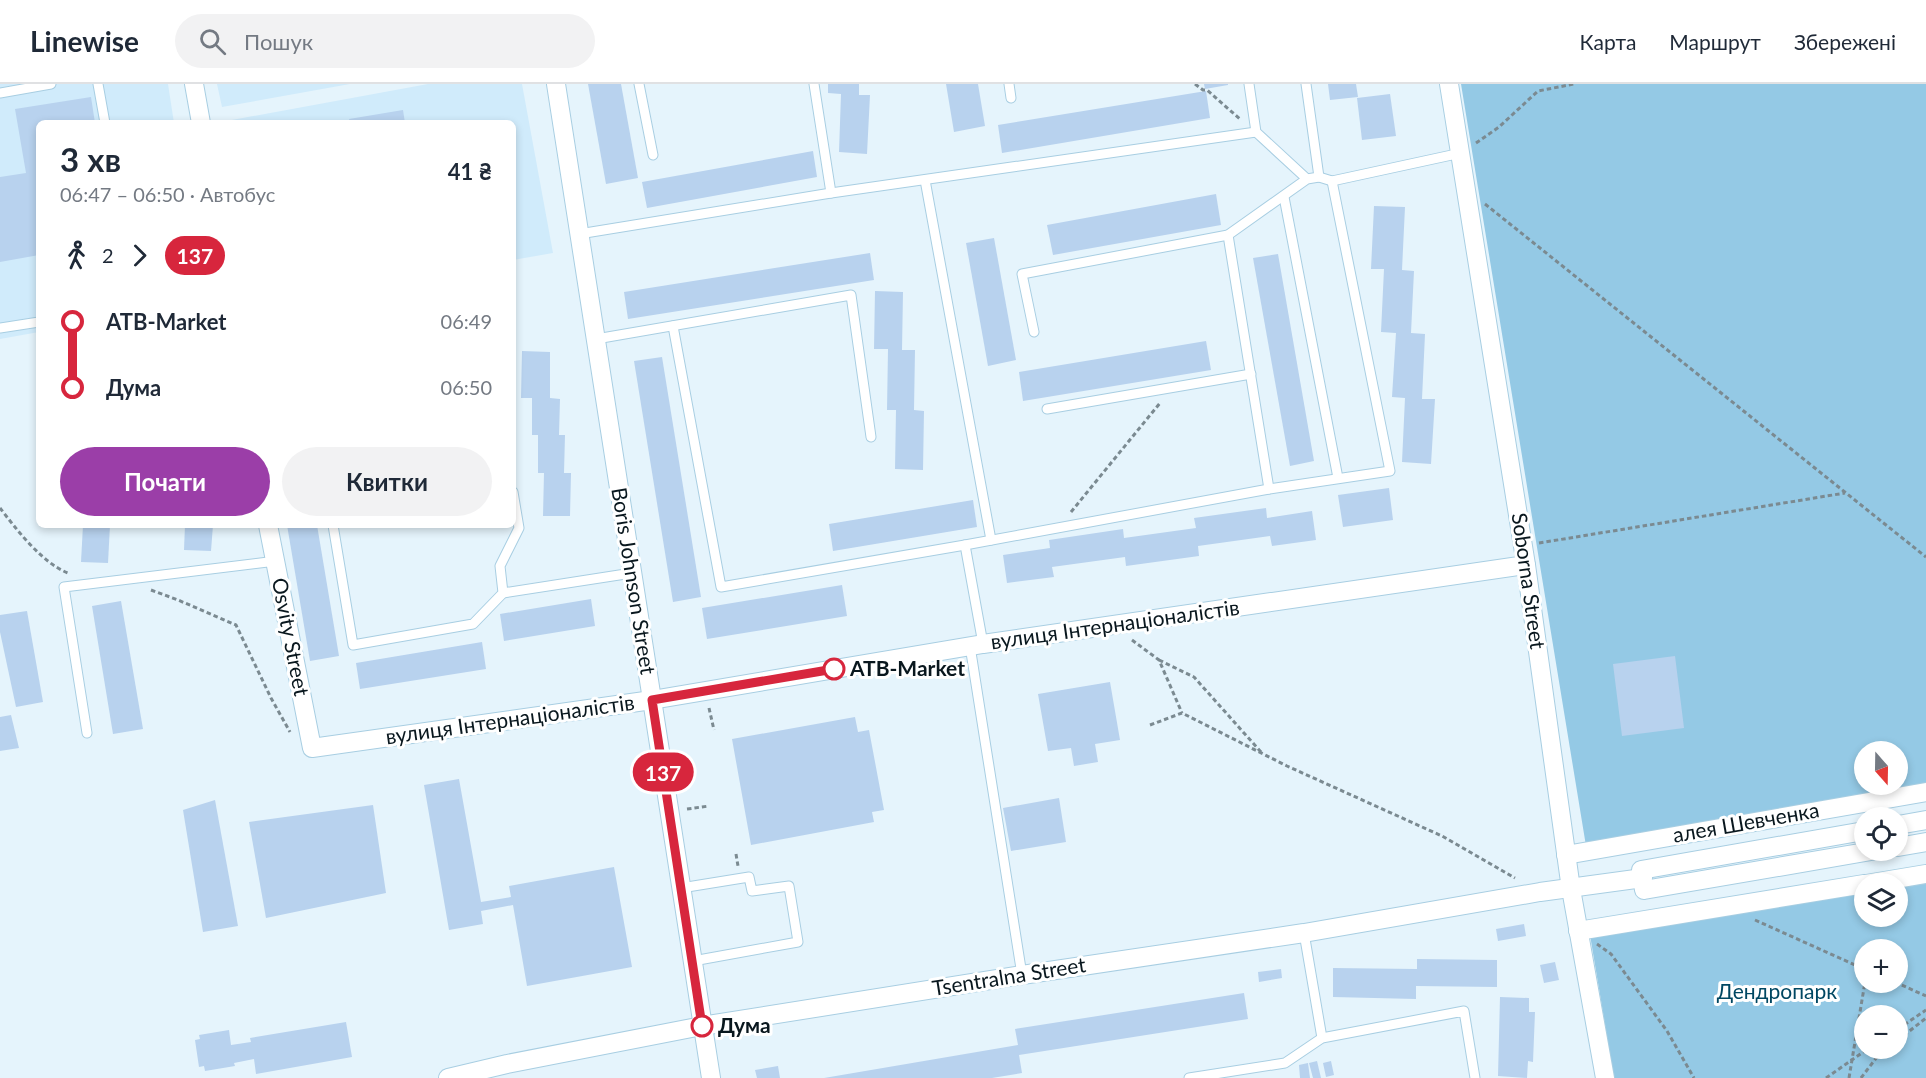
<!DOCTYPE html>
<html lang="uk">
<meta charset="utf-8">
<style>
body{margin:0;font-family:Lato,sans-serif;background:#f2f2f3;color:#1f2937;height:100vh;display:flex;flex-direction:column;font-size:22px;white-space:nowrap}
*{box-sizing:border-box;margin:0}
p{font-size:20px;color:#747a83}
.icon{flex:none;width:33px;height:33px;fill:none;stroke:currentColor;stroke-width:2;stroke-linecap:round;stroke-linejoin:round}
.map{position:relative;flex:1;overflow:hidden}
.side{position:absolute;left:36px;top:36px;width:480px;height:408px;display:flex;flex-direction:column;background:#fff;border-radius:9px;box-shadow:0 3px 9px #0003}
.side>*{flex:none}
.badge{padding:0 12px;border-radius:20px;font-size:21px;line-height:39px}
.needle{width:39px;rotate:160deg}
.fabs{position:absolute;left:1854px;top:657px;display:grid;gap:12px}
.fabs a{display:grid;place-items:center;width:54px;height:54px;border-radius:50%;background:#fff;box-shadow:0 3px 9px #0003;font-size:30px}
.map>.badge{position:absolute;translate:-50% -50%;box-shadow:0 0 0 3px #fff}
.legs{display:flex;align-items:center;gap:9px;height:66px;padding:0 24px;font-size:20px}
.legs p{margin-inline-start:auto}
.head{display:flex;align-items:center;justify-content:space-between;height:102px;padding:0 24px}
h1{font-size:33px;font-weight:700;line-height:45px}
.button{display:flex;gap:12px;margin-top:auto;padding:12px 24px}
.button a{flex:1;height:69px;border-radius:36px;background:#9b3ea8;color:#fff;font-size:24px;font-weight:700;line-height:69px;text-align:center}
.button a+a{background:#f2f2f3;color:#1f2937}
ul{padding:0 24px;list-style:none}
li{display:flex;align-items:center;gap:21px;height:66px;font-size:22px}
li i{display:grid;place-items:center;width:9px;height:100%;margin:0 8px;background:currentColor}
li i::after{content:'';width:15px;height:15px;margin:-8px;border:4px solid;border-radius:50%;background:#fff}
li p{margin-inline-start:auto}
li:first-child i{background:linear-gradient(#0000 50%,currentColor 0)}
li:last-child i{background:linear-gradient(currentColor 50%,#0000 0)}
header{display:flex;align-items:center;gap:36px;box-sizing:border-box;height:84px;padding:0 30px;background:#fff;border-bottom:2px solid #e0e1e3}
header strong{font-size:28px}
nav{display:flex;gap:33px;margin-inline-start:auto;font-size:21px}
.search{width:420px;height:54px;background:#f2f2f3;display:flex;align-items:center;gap:15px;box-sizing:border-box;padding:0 21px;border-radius:33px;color:#747a83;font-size:22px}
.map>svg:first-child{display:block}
.built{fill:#d0ebfb}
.green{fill:#94c9e5;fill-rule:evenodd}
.building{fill:#b8d2ee}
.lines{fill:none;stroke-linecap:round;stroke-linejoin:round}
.lane-casing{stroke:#a8cee2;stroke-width:11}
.street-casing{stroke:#a8cee2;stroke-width:20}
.path{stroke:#7b8a91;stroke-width:3;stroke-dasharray:4.5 3;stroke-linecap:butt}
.lane{stroke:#fff;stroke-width:9}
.street{stroke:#fff;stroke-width:18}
.line-1-casing{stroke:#fff;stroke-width:14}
.line-1{stroke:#d7263d;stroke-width:9}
.stop-1-dot{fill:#fff;stroke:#d7263d;stroke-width:3}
.labels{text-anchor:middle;stroke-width:6;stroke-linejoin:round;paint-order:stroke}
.street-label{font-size:21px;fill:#09171e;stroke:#fff}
.stop-label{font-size:21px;font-weight:bold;fill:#09171e;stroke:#fff;text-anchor:start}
.park-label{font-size:21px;fill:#004762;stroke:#fff}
</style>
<header>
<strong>Linewise</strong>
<div class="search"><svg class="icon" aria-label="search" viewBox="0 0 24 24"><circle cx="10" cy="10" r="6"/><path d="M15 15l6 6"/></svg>Пошук</div>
<nav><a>Карта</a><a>Маршрут</a><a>Збережені</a></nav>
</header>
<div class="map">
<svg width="1926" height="994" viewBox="0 0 1926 994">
<rect width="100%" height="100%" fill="#e5f4fc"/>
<g class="built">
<path d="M0,0H168L174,39H39V248L0,255Z"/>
<path d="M217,0H350L222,23Z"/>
<path d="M428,0H522L553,169L513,176V39L221,38Z"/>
</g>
<g class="green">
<path d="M1461,0H1926V701L1586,762ZM1864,668H1898V700H1864Z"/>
<path d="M1926,797V994H1614L1590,851L1864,807V832H1898V802ZM1864,866H1898V898H1864ZM1864,932H1898V964H1864Z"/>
</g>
<g class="building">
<path d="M588,0H621L638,94L606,100Z"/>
<path d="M828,0H859V11H870L867,70L839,68L841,10L828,9Z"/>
<path d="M946,0H978L985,42L954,48Z"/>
<path d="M1204,0H1228V1L1205,5Z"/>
<path d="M1328,0H1356L1358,13L1330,16Z"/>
<path d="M1206,7L1210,34L1002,69L998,41Z"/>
<path d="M1390,10L1396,52L1362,56L1357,14Z"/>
<path d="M91,13L95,39H39V171L0,178V93L26,89L15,25Z"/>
<path d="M403,26L405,39H350L349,35Z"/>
<path d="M813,67L817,93L647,124L642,98Z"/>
<path d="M1216,110L1221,141L1053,171L1047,141Z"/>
<path d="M1374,122L1405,123L1402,186L1414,187L1411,249L1425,250L1422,315H1435L1431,380L1402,378L1405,314L1392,313L1396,249L1381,248L1384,185H1371Z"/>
<path d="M994,154L1016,276L988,282L966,159Z"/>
<path d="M870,169L874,196L628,235L624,208Z"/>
<path d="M1278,170L1314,377L1290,382L1253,174Z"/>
<path d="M875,207L903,208L902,266H915L914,326L924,327L923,386L895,385L896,326H887L888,265H874Z"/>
<path d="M1206,257L1211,286L1023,317L1019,288Z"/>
<path d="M522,267L550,268V314L560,315L559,351H565L564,389H571L570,432H543L544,389H538V351H532V314H521Z"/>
<path d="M662,273L701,513L673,518L634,277Z"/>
<path d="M1389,404L1393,436L1343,443L1338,411Z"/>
<path d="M973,416L977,443L833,467L829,440Z"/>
<path d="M1266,424L1267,434L1312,427L1316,456L1272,462L1270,452L1198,462L1199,472L1126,482L1125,473L1052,483L1054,493L1007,499L1003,471L1050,464L1049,456L1123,445L1124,454L1196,444L1194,434Z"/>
<path d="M83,441H110L108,479L81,478Z"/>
<path d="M185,441H213L211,467L184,466Z"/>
<path d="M287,441H317L339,572L310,577Z"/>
<path d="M842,501L847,532L707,555L702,524Z"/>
<path d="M591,515L595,542L504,557L500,530Z"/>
<path d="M121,517L143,645L113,650L92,522Z"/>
<path d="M27,527L43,618L16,623L0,548V531Z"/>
<path d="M482,558L486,585L360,605L356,579Z"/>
<path d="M1675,572L1684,644L1622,652L1613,580Z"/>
<path d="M1110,598L1120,656L1095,660L1098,678L1074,682L1071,664L1048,667L1038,610Z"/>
<path d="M11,631L19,664L0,667V633Z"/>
<path d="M855,633L858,648L869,646L884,726L872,728L874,738L751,761L732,655Z"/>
<path d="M459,695L481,818L511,813L509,802L614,783L632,883L527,902L513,821L481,827L483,840L449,846L424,701Z"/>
<path d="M1059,714L1066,758L1011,767L1003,724Z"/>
<path d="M215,716L238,842L203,848L183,726Z"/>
<path d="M373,721L386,809L266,834L249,738Z"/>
<path d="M1524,840L1526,852L1498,857L1496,845Z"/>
<path d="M1417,875L1497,876V903L1416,902V915L1333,913V884L1417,885Z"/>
<path d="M1555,878L1559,896L1544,899L1540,881Z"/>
<path d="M1281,885L1282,894L1259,898L1258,888Z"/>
<path d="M1244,909L1248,935L1019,971L1022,989L992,994H824L1018,961L1015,945Z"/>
<path d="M1500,913L1529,914V928H1535L1533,978L1528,977L1527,994L1498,992Z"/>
<path d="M346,938L352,973L256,990L254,975L234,979L235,982L205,987L204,982L199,983L195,956L200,955L199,951L229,946L231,961L251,958L250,954Z"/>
<path d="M1317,977L1321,994H1313L1309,979Z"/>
<path d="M1331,977L1334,991L1326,993L1323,979Z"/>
<path d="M1308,979L1310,994H1300L1299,981Z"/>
<path d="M778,982L780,994H757L755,986Z"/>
</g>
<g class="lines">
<defs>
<g id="lane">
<path d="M98,0L105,39"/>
<path d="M639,0L653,71"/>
<path d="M814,0L831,109"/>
<path d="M1009,0L1011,14"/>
<path d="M1249,0L1256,48L1307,95"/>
<path d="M1306,0L1319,93"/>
<path d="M0,9L51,0"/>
<path d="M925,96L991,456"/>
<path d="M1284,113L1338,394"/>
<path d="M579,150L831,109L1256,48"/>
<path d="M1228,151L1269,405"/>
<path d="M673,242L721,503L965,461L1269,405L1390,387L1332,97"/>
<path d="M0,244L39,238"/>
<path d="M1034,248L1022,190L1228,151L1307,95L1319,93L1332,97L1461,69"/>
<path d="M596,255L851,211L871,353"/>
<path d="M1047,325L1251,290"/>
<path d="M333,441L353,561L473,540L503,509L500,482L519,444L513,408"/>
<path d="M965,461L983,560"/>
<path d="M503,509L632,489"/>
<path d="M970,562L1022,891"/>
<path d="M87,649L64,503L276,477"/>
<path d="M681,804L749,793L752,807L789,802L798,858L693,877"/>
<path d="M1304,849L1322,954"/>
<path d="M1189,994L1285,979L1322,954L1464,927L1475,994"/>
</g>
<g id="street">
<path d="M194,0L201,39"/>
<path d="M556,0L711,994"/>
<path d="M1449,0L1526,481L1571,805L1605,994"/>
<path d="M268,441L312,664L652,616L983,560L1526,481"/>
<path d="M1898,741L1926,736"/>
<path d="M1864,747L1641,786L1644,806L1877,766"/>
<path d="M1898,763L1926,758"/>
<path d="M1566,771L1926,708"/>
<path d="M1866,800L1926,790"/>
<path d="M1578,847L1864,800"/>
<path d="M448,994L507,980L702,942L1022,891L1304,849L1540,808L1643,794"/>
</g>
</defs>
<use href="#lane" class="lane-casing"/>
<use href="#street" class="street-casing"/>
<g class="path">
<path d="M1195,0L1203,6H1207L1241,36"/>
<path d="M1476,59L1499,43L1538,7L1574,0"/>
<path d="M1485,120L1926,473"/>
<path d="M0,424C17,446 42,479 68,489"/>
<path d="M1071,428L1160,319"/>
<path d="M1539,459L1845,409"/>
<path d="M151,506L178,516L236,541L271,614L290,648"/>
<path d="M1132,556L1159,576L1182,629"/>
<path d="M1159,576L1194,593L1261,668"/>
<path d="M709,624L714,646"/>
<path d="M1150,641L1182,629L1287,682L1442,752L1515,794"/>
<path d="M687,725L709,722"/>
<path d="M736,770L738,782"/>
<path d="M1755,836L1864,885"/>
<path d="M1597,860L1611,870L1667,947L1694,994"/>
<path d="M1872,866L1873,858"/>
<path d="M1895,898L1926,912"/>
<path d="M1898,945L1926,926"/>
<path d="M1898,956L1926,934"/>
<path d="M1826,994L1869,964"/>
<path d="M1849,994L1865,898"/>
<path d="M1861,994L1880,969L1886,964"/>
</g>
<use href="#lane" class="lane"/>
<use href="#street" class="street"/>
</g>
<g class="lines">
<defs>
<path id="line-1" d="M702,942L652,616L834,585"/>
</defs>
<use href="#line-1" class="line-1-casing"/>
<use href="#line-1" class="line-1"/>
</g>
<g class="stop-1-dot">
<circle cx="834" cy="585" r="10"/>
<circle cx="702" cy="942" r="10"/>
</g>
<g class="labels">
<g class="street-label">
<text transform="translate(633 497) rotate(81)" y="7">Boris Johnson Street</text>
<text transform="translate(1528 497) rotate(82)" y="7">Soborna Street</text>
<text transform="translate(1115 541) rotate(-8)" y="7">вулиця Інтернаціоналістів</text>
<text transform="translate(290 553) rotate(79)" y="7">Osvity Street</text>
<text transform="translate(510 636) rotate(-8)" y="7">вулиця Інтернаціоналістів</text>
<text transform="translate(1746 739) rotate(-10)" y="7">алея Шевченка</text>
<text transform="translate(1009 893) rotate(-9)" y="7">Tsentralna Street</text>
</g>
<g class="stop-label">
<text x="850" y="592">ATB-Market</text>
<text x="718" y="949">Дума</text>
</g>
<g class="park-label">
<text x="1777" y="915">Дендропарк</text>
</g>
</g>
</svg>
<div class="fabs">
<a><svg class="needle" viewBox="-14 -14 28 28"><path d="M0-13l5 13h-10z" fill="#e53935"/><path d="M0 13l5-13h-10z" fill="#747a83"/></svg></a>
<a><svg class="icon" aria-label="locate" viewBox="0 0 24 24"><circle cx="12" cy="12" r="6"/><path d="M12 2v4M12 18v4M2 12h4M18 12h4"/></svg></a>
<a><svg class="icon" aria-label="layers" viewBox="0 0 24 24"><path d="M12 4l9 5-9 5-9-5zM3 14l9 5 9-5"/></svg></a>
<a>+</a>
<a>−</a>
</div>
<b class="badge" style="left:663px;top:688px;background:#d7263d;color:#fff">137</b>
<section class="side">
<div class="head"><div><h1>3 хв</h1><p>06:47 – 06:50 · Автобус</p></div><b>41 ₴</b></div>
<div class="legs"><svg class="icon" aria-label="walk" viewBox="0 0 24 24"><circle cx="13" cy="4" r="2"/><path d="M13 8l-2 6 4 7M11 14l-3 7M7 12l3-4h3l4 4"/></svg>2<svg class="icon" aria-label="forward" viewBox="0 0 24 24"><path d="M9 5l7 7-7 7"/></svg><b class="badge" style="background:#d7263d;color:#fff">137</b></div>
<ul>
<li><i style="color:#d7263d"></i><b>ATB-Market</b><p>06:49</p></li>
<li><i style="color:#d7263d"></i><b>Дума</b><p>06:50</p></li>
</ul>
<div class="button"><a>Почати</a><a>Квитки</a></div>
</section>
</div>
